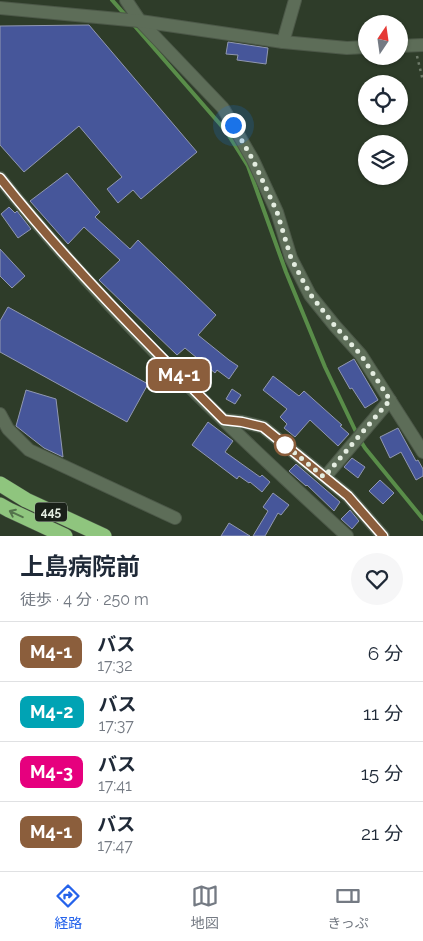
<!DOCTYPE html>
<html lang="ja">
<meta charset="utf-8">
<style>
body{margin:0;font-family:Raleway,"Noto Sans JP",sans-serif;background:#f6f6f7;color:#1f2937;height:100vh;display:flex;flex-direction:column;font-size:19px;white-space:nowrap}
*{box-sizing:border-box;margin:0}
p{font-size:16px;color:#747a83}
.icon{flex:none;width:28px;height:28px;fill:none;stroke:currentColor;stroke-width:2;stroke-linecap:round;stroke-linejoin:round}
.map{position:relative;height:536px;overflow:hidden}
.drawer{display:flex;flex-direction:column;background:#fff;flex:1}
.drawer>*{flex:none}
.badge{padding:0 10px;border-radius:8px;font-size:18px;line-height:32px}
.needle{width:32px;rotate:13deg}
.buttons{position:absolute;left:358px;top:15px;display:grid;gap:10px}
.buttons a{display:grid;place-items:center;width:50px;height:50px;border-radius:50%;background:#fff;box-shadow:0 1px 4px #0004;font-size:25px}
.you{position:absolute;width:25px;height:25px;margin:-12px;border:4px solid #fff;border-radius:50%;background:#1a73e8;box-shadow:0 0 0 8px #1a73e833}
.map>.badge{position:absolute;translate:-50% -50%;box-shadow:0 0 0 2px #fff}
.round{display:grid;place-items:center;flex:none;width:52px;height:52px;border-radius:26px;background:#f6f6f7}
.headline{display:flex;align-items:center;justify-content:space-between;height:85px;padding:0 20px}
h1{font-size:24px;font-weight:700;line-height:38px}
ul{padding:0;list-style:none}
li{display:flex;align-items:center;gap:15px;height:60px;padding:0 20px;border-top:1px solid #e0e1e3}
li div{flex:1}
li b{display:block;font-size:19px}
li em{font-style:normal}
li .badge{min-width:55px;font-weight:700;text-align:center}
.dock{display:flex;justify-content:space-around;align-items:center;height:70px;border-top:1px solid #e0e1e3;background:#fff;font-size:14px;color:#747a83}
.dock a{display:grid;justify-items:center;gap:2px}
.dock .current{color:#2563eb}
.map>svg:first-child{display:block}
.lines{fill:none;stroke-linecap:round;stroke-linejoin:round}
.stream{stroke:#598d49;stroke-width:4}
.building{fill:#46569a;stroke:#9198b1}
.minor-casing{stroke:#4c5848;stroke-width:14}
.highway-casing{stroke:#4c5848;stroke-width:16}
.path{stroke:#6e7a69;stroke-width:2.5;stroke-dasharray:2.5 4;stroke-linecap:butt}
.minor{stroke:#5d6d58;stroke-width:12}
.highway{stroke:#8fc57e;stroke-width:15}
.oneway{stroke:#54734c}
.line-casing{stroke:#fff;stroke-width:11}
.line{stroke:#8b5e3c;stroke-width:8}
.walk{stroke:#e4ede1;stroke-width:5;stroke-dasharray:0 9}
.stop-dot{fill:#fff;stroke:#8b5e3c;stroke-width:2.5}
.labels{text-anchor:middle;stroke-width:4;stroke-linejoin:round;paint-order:stroke}
.shield{fill:#1a2119;stroke:#a7b0a5;stroke-width:1}
.shield-label{font-size:12px;font-weight:bold;fill:#e4ede1}
</style>
<div class="map">
<svg width="423" height="536" viewBox="0 0 423 536">
<rect width="100%" height="100%" fill="#2e3c29"/>
<g class="lines">
<g class="stream">
<path d="M112,0L127,17"/>
<path d="M133,24L226,131L248,166L286,272L325,367L357,434"/>
<path d="M360,440L365,448L423,519"/>
</g>
</g>
<g class="building">
<path d="M89,25L197,152L141,199L133,190L118,203L107,189L122,177L79,126L24,172L0,145V26Z"/>
<path d="M228,42L268,48L266,64L237,60L238,55L226,54Z"/>
<path d="M67,173L100,212L95,217L130,249L138,240L216,315L198,335L229,360L238,366L229,379L217,370L215,373L185,348L177,355L99,280L120,260L84,227L68,244L30,201Z"/>
<path d="M9,207L15,213L17,211L31,229L18,238L1,214Z"/>
<path d="M0,249L25,276L12,288L0,276Z"/>
<path d="M8,307L148,384L127,422L0,352V321Z"/>
<path d="M354,359L378,400L365,408L352,388L350,389L338,368Z"/>
<path d="M273,376L299,396L304,391L342,425L340,426L349,434L338,446L310,420L295,437L284,428L287,424L280,417L287,409L263,390Z"/>
<path d="M232,389L241,395L235,404L226,399Z"/>
<path d="M26,390L56,399L63,457L44,448L16,426Z"/>
<path d="M208,422L233,441L225,452L260,477L262,475L270,482L262,492L250,482L249,483L239,476L237,479L192,445Z"/>
<path d="M398,428L416,461L418,460L423,469V476L416,480L401,452L390,458L380,437Z"/>
<path d="M352,458L365,467L358,478L344,467Z"/>
<path d="M296,464L340,502L334,511L307,485L306,486L289,471Z"/>
<path d="M380,480L394,493L383,504L369,491Z"/>
<path d="M273,493L289,505L281,515L278,513L265,536H253L268,511L263,507Z"/>
<path d="M350,510L359,521L352,529L341,519Z"/>
<path d="M229,523L250,536H221Z"/>
</g>
<g class="lines">
<defs>
<g id="minor">
<path d="M126,0L140,21L223,108L253,160L277,212L291,258L310,295L335,326L361,355L423,452"/>
<path d="M0,8L140,21L283,42L347,48L366,47"/>
<path d="M283,42L295,0"/>
<path d="M399,46L423,45"/>
<path d="M0,178C102,307 226,425 347,536"/>
<path d="M0,414L8,429L29,450L175,518"/>
<path d="M225,420L243,422L263,427L348,496L383,536"/>
<path d="M325,477L390,400"/>
</g>
<g id="highway">
<path d="M0,484L26,500L104,536"/>
<path d="M0,505L9,510L65,536"/>
</g>
</defs>
<use href="#minor" class="minor-casing"/>
<use href="#highway" class="highway-casing"/>
<path class="path" d="M417,56L423,81"/>
<use href="#minor" class="minor"/>
<use href="#highway" class="highway"/>
</g>
<defs><path id="oneway-shaft" d="M-6 0H5M1.5-3L5.5 0L1.5 3" fill="none" stroke-width="1.6" stroke-linecap="round" stroke-linejoin="round" transform="scale(1.25)"/></defs>
<use class="oneway" href="#oneway-shaft" transform="translate(16 514) rotate(-155)"/>
<g class="lines">
<defs>
<path id="line" d="M0,178C68,264 146,342 224,420L242,422L263,427L348,496L383,536"/>
</defs>
<use href="#line" class="line-casing"/>
<use href="#line" class="line"/>
<path class="walk" d="M233,125L253,160L277,212L291,258L310,294L335,326L361,355L390,400L324,477L284,444L285,445"/>
</g>
<circle class="stop-dot" cx="285" cy="445" r="10"/>
<g class="labels">
<rect class="shield" x="35" y="502.5" width="32" height="19" rx="4"/>
<g class="shield-label">
<text x="51" y="516">445</text>
</g>
</g>
</svg>
<div class="buttons">
<a><svg class="needle" viewBox="-14 -14 28 28"><path d="M0-13l5 13h-10z" fill="#e53935"/><path d="M0 13l5-13h-10z" fill="#747a83"/></svg></a>
<a><svg class="icon" aria-label="locate" viewBox="0 0 24 24"><circle cx="12" cy="12" r="6"/><path d="M12 2v4M12 18v4M2 12h4M18 12h4"/></svg></a>
<a><svg class="icon" aria-label="layers" viewBox="0 0 24 24"><path d="M12 4l9 5-9 5-9-5zM3 14l9 5 9-5"/></svg></a>
</div>
<div class="you" style="left:233px;top:125px"></div>
<b class="badge" style="left:179px;top:375px;background:#8b5e3c;color:#fff">M4-1</b>
</div>
<section class="drawer">
<div class="headline"><div><h1>上島病院前</h1><p>徒歩 · 4 分 · 250 m</p></div><a class="round"><svg class="icon" aria-label="heart" viewBox="0 0 24 24"><path d="M12 20l-8-8c-3-5 5-10 8-4 3-6 11-1 8 4z"/></svg></a></div>
<ul>
<li><span class="badge" style="background:#8b5e3c;color:#fff">M4-1</span><div><b>バス</b><p>17:32</p></div><em>6 分</em></li>
<li><span class="badge" style="background:#00a3b4;color:#fff">M4-2</span><div><b>バス</b><p>17:37</p></div><em>11 分</em></li>
<li><span class="badge" style="background:#e6007e;color:#fff">M4-3</span><div><b>バス</b><p>17:41</p></div><em>15 分</em></li>
<li><span class="badge" style="background:#8b5e3c;color:#fff">M4-1</span><div><b>バス</b><p>17:47</p></div><em>21 分</em></li>
</ul>
</section>
<nav class="dock">
<a class="current"><svg class="icon" aria-label="directions" viewBox="0 0 24 24"><path d="M12 3l9 9-9 9-9-9zM9 14v-3h6M13 9l2 2-2 2"/></svg>経路</a>
<a><svg class="icon" aria-label="map" viewBox="0 0 24 24"><path d="M3 6l6-2 6 2 6-2v14l-6 2-6-2-6 2zM9 4v14M15 6v14"/></svg>地図</a>
<a><svg class="icon" aria-label="tickets" viewBox="0 0 24 24"><path d="M3 7h18v10H3zM15 7v10"/></svg>きっぷ</a>
</nav>
